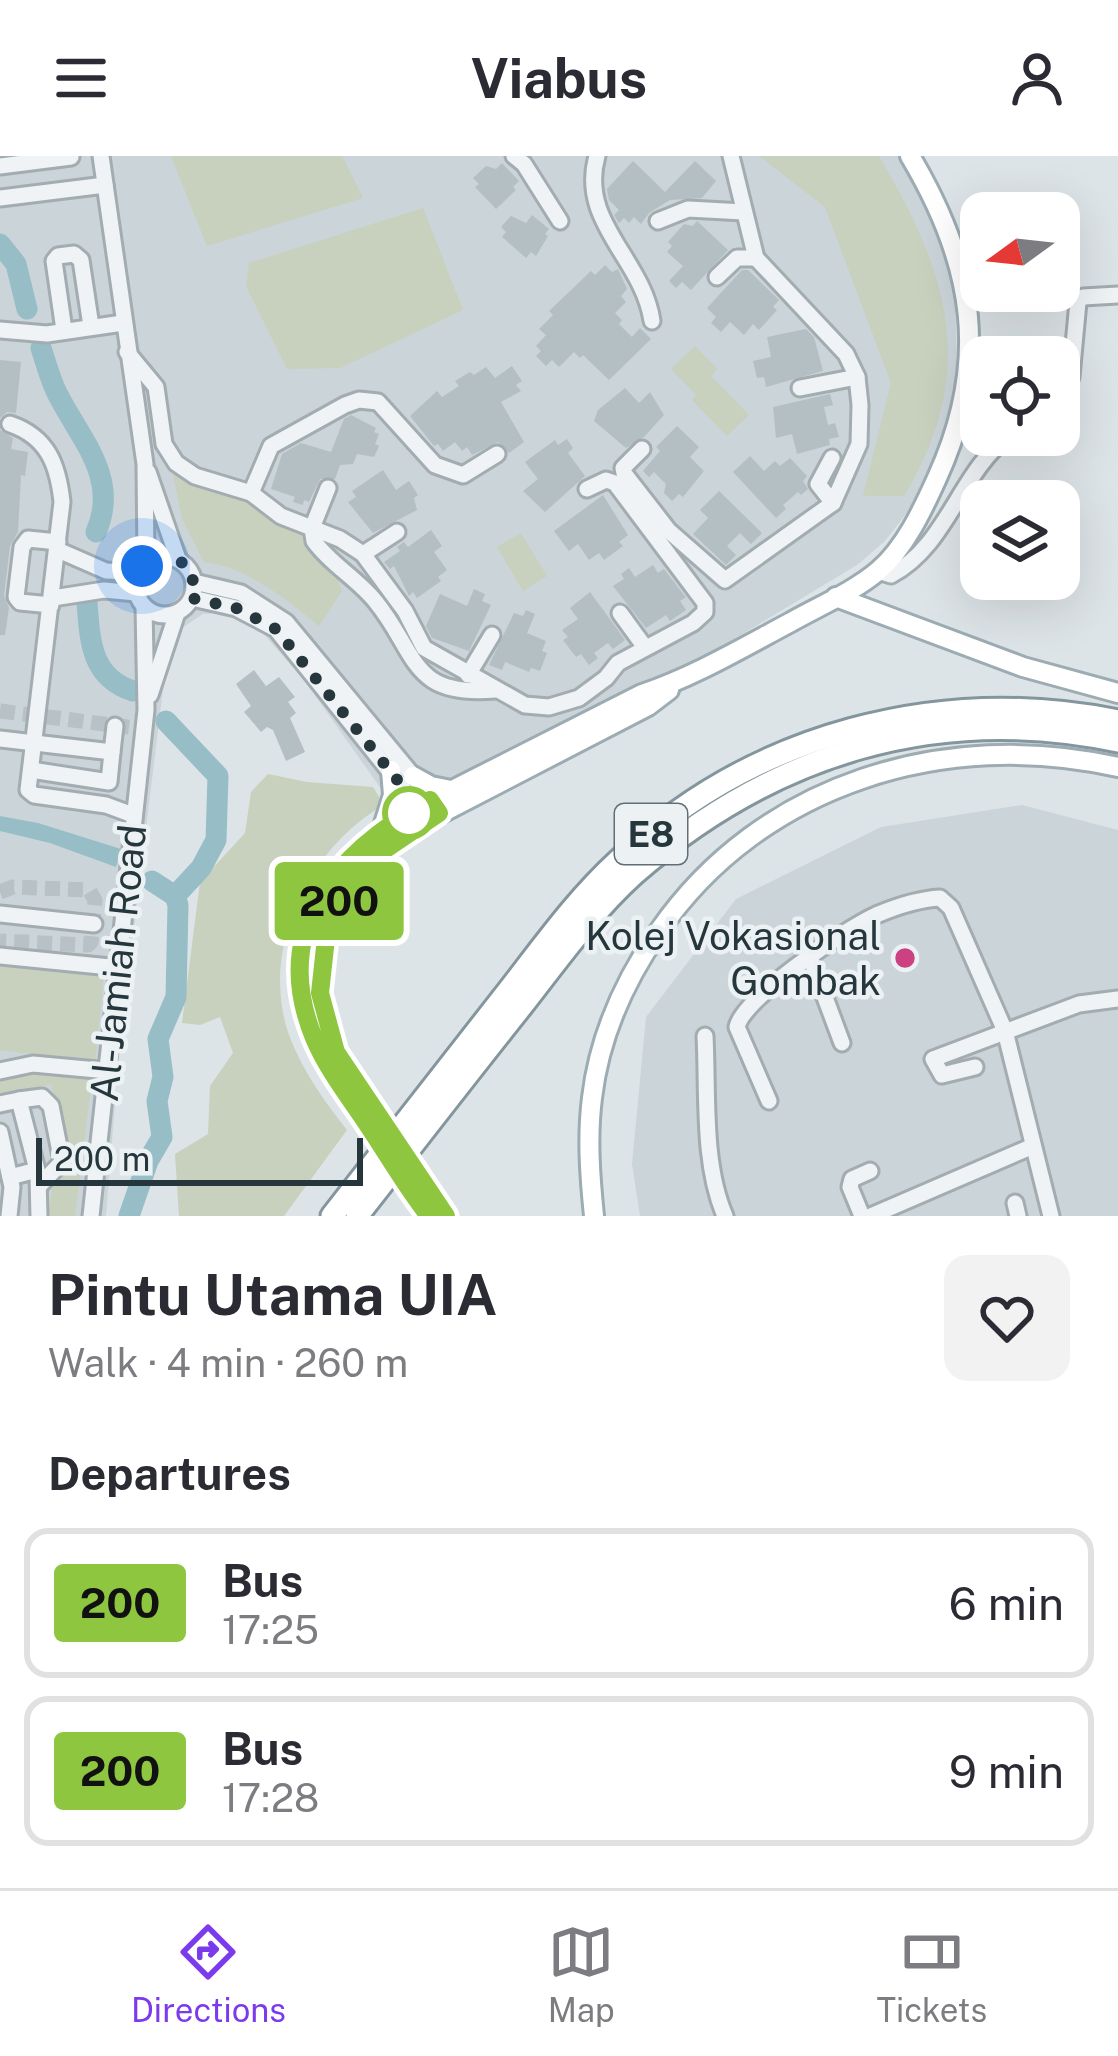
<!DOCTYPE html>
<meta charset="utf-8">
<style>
body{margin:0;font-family:"Public Sans",sans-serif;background:#f2f2f3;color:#2b2b33;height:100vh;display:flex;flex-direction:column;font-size:45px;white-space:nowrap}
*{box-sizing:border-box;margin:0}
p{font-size:39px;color:#7c7c81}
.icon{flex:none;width:66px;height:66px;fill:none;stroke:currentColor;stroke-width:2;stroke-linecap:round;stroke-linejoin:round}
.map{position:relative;height:1060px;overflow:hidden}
.details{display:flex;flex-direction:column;background:#fff;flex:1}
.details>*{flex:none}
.badge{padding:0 24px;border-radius:9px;font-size:42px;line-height:78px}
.needle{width:78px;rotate:255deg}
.buttons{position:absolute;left:960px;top:36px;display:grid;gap:24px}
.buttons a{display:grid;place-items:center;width:120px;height:120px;border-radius:24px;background:#fff;box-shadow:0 12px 48px #0002;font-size:60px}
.scale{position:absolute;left:36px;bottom:30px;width:327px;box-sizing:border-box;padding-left:12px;border:6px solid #26363d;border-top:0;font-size:33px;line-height:42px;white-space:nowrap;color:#26363d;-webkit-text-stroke:9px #ecf2f4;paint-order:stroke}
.you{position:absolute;width:60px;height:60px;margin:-30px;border:9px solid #fff;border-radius:50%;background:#1a73e8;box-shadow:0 0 0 18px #1a73e833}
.map>.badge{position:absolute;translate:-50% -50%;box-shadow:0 0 0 6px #fff}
h2{padding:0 48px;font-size:45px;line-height:108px}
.round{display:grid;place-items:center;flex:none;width:126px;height:126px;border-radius:24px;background:#f2f2f3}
.overview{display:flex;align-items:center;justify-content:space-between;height:204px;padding:0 48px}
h1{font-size:57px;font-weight:700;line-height:90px}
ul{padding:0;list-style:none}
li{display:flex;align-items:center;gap:36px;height:150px;margin:0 24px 18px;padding:0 24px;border:6px solid #e1e1e2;border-radius:24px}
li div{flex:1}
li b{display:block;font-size:45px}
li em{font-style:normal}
li .badge{min-width:132px;font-weight:700;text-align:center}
header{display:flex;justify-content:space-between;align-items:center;height:156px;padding:0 48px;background:#fff;font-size:54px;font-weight:700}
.menu{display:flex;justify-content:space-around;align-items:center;height:168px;border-top:3px solid #e1e1e2;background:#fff;font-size:33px;color:#7c7c81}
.menu a{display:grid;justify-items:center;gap:6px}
.menu .selected{color:#7c3aed}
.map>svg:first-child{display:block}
.built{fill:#cbd4d9}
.green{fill:#c8d0be}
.water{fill:#97bdc7}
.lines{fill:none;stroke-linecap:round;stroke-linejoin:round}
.river{stroke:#97bdc7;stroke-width:21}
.building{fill:#b4bfc3}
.minor-tunnel{stroke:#b8c1c5;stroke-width:15;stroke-dasharray:15 8;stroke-linecap:butt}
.minor-casing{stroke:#a2acb1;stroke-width:21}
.major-casing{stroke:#9cacb2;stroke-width:24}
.highway-casing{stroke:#84969d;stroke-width:27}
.minor{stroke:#eff3f5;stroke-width:15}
.major{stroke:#fff;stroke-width:18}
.highway{stroke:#fff;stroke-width:21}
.major-bridge-casing{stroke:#9cacb2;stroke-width:24;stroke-linecap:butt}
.major-bridge{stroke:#fff;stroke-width:18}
.line-casing{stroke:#fff;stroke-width:27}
.line{stroke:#8ec63f;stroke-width:18}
.walk{stroke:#26363d;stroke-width:12;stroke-dasharray:0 21.6}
.stop-dot{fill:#fff;stroke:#8ec63f;stroke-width:6}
.poi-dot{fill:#cc4182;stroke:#ecf2f4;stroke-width:4.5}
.labels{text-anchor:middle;stroke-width:9;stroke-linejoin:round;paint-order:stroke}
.shield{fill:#ecf2f4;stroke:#616e74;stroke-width:3}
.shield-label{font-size:36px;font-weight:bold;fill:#26363d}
.poi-label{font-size:39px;fill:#26363d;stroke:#ecf2f4;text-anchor:end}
.street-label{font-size:39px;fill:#26363d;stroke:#ecf2f4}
</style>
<header><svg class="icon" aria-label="menu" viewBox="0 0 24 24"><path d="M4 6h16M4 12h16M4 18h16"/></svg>Viabus<svg class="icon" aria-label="person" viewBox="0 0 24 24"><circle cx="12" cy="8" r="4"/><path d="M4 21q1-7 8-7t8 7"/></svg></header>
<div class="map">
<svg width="1118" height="1060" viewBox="0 0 1118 1060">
<rect width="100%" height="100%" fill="#dde4e7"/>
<g class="built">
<path d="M0,0H902L937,71L955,130L957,230L945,285L916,345L885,385L857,409L726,488L646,530L448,623L389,644L304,524L261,475L236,461L220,457L203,458L182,472L164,525L120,886L106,1060H0Z"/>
<path d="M1022,649L1118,674V1060H640L632,1008L646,861L736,743L881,671Z"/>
</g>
<g class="green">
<path d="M171,0H342L363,42L207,90Z"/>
<path d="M759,0H879C948,117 980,214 904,340H863L891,227L825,51Z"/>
<path d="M423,52L463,154L340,212L287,213L246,130L249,107Z"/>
<path d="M695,190L717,213L711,220L749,259L727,280L692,244L696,239L671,213Z"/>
<path d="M171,308L248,341L306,375L315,402L337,422L342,435L319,470C287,444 246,410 204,406L182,363Z"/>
<path d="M521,377L547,420L523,435L497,391Z"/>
<path d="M268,618L307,626L373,631L384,649C309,691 259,794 289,879C302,914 324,945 347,974L284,1060H179L175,998L208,978L210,930L233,897L220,861L200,869L182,867L200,726L245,677L251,636Z"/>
<path d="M0,810L104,819L95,906L0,894Z"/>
<path d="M34,917L92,923L75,1060H48L52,1032L74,1008L51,928L0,941V926Z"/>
</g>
<path class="water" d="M0,660L38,667L121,693L116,711L50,687L0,675Z"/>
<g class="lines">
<g class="river">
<path d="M0,88L16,108L27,153"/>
<path d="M41,192C46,207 50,223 57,237C80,283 120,322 96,376"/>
<path d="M87,446C90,486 91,521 133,535"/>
<path d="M152,725L175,740"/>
<path d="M129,1060L148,1005L162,981L157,945L163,921L158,883L176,841L178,749L175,740L201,712L216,684L218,620L166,565"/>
</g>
</g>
<g class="building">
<path d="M633,5L665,36L695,5L716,25L702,42L670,44L649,57L641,68L634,61L629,67L624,62L619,67L614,59L619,54L609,44L607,33Z"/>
<path d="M502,7L519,25L513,31L516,34L496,53L475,31L479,28L473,22L486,10L496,13Z"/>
<path d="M532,59L549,73L545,78L548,80L536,100L531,96L526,102L502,81L506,76L501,71L511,60L526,67Z"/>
<path d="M697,65L728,94L691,134L682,126L676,132L669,125L683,110L667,96L672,90L668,86L684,68L693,70Z"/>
<path d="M605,109L612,116L618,113L627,133L621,140L626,146L615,157L622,164L619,168L632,181L640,172L651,183L609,224L583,199L580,202L574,196L559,211L552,204L546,210L536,200L541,195L536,190L546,179L539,173L553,159L549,155L591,115L595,119Z"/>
<path d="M742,114H748L779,144L773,151L777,154L759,174L753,168L744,179L730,166L721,176L711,167L716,161L707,152Z"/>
<path d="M806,173L814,181L823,215L766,231L764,221L757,222L753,205L771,201L767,181Z"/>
<path d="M0,204L21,206L16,257L7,256L0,262Z"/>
<path d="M512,210L522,225L516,229L521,235L501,246L524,286L509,297L498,286L472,299L467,291L462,295L455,286L443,295L438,288L434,290L410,260L437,235L442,241L459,230L455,225L470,216L474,219L486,211L495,222Z"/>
<path d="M625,232L639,247L650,236L664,259L644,281L626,292L594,265L598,254Z"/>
<path d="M830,238L833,249L824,251L828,269L835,267L839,281L829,283L830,289L797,298L792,278L776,282L773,251Z"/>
<path d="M351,259L376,272L374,276L379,278L375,288L379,290L374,301L357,298L353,308L340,309L335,323H320L309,346L304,344L303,349L293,346L295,341L271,333L282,298L301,287L331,296L344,263Z"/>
<path d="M677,270L699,291L690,301L704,315L683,341L679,338L672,345L664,337L666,328L654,316L649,321L643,315L660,295L656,291Z"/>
<path d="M0,274L13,282L11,293L28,296L25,320L21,319L18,376L10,390L4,440L9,452L5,479H0Z"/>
<path d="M567,283L573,292L568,297L585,320L545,356L523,335L538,323L525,306L555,284L558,289Z"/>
<path d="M750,300L764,315L775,305L780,310L790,302L807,320L803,325L808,333L801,339L798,336L783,349L786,353L776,362L733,316Z"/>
<path d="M383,314L396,334L409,325L418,339L414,342L417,354L373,377L348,346L356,341L352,335Z"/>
<path d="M719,335L762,377L751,388L740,377L727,390L736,399L726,409L693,378L708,362L700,354Z"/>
<path d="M603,339L628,379L619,386L623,390L604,404L599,397L589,404L578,388L569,395L554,375Z"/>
<path d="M431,374L442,390L434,396L447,414L438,421L441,425L417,442L413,436L409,440L394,410L390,413L384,406L400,395L397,391L404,386L408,391Z"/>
<path d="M653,409L658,417L664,413L684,439L686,441L680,445L686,454L670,465L666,459L646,472L613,430L624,423L621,418L629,412L635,421Z"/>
<path d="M474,433L485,438L482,445L491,449L469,495L432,482L426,470L440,438L467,450Z"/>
<path d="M590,436L625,484L613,493L608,487L594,497L598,502L589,509L581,498L576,501L563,484L568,481L562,474L578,463L570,452Z"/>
<path d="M526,454L535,458L527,477L546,485L542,495L547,497L540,515L531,512L529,516L505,506L502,514L489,509L514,457L523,460Z"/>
<path d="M254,514L266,530L279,521L295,541L288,546L296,557L290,562L305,596L286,605L273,574L267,571L261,576L244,556L251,550L236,528Z"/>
</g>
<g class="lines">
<g class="minor-tunnel">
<path d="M0,555L144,573"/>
<path d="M0,736L13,731L89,734L95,744L91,786L88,789L0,785"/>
</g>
<defs>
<g id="minor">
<path d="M101,0L145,308L146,406"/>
<path d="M514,0L524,8L560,65"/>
<path d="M597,0C578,66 643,103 652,165"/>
<path d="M0,10L71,1"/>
<path d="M0,42L105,29"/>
<path d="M658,65L688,53L744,56"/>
<path d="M717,121L737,102H756"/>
<path d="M0,174L47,178L123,167"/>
<path d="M64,174L54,105L58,100L74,98L81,104L91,170"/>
<path d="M127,196L156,231L164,288L176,307L195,320L251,337L281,360L340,383L363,398L405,455L424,492L525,549L549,551L579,542L606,522L618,507L693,467L705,456V447L615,327L606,324L587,333"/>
<path d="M800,232L857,221"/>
<path d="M1059,243L1071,221L1078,146L1083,141L1118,139"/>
<path d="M10,268C48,281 58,309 62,346L28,634L34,639L106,649L133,659"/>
<path d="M642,293L623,312L624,317L669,375L725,424L833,347L859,288L860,249L857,221L846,198L756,102L731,0"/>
<path d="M832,302L818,328L833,347"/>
<path d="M148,316L178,403"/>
<path d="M328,332L312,372L314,385C330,408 358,423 376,446C418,498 410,541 495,534"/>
<path d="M251,337L271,290L345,249L359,244L378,246L435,309L463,319L497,298"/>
<path d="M58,394L106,415L139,416"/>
<path d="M363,398L397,376"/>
<circle cx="165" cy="430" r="29"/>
<path d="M878,415L891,419C948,389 960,315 1010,279"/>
<path d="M194,426L241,437L286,466L418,626"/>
<path d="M53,442L104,434L136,437"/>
<path d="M192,442L236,452L276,473L426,661"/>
<path d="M51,449L20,446L16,441L22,391L28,383L58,386"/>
<path d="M620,457L644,490"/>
<path d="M468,519L492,479"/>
<path d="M150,539L177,457"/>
<path d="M0,583L112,596L109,626L31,614"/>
<path d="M112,596L115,570"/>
<path d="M0,758L94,768"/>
<path d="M0,800L120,812"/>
<path d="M810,801L842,887"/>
<path d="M705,880C708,937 702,1007 725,1060"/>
<path d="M975,911L942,919L933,903L1079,848L1118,843"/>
<path d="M0,915L33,908L108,915"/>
<path d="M769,945L737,871C743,842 847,772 876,759C895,751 920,743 940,742L951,752L1005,875L1051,1060"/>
<path d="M0,948L19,944"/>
<path d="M0,976L12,1031L9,1060"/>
<path d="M10,1021L37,1014L19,944L42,941L51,950L62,1006L39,1030"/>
<path d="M38,1021L39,1060"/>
<path d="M1015,1047L1018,1060"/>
<path d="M91,1060L146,554L144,451"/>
<path d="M862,1060L850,1031L852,1023L870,1015"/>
<path d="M871,1060L1033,990"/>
</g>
<g id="major">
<path d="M836,441L1023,511L1118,537"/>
<path d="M413,620L431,630L451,634"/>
<path d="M382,674L393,639L391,614"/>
<path d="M370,947L336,895L320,837L326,782L351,726L371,703L428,664L648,550L669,534"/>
<path d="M359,955C341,928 318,900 309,868C267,723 388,666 494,613C543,588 593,563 642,538C695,520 742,492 791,466C819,450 853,436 878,415C905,392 923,353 937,322C990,206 975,109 910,0"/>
<path d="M435,1045L446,1060"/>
<path d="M594,1060C590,1021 587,981 592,942C599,882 625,824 659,775C761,627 946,572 1118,611"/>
</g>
<g id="highway">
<path d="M332,1060C389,988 445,916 501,844C539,796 574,745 619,704C753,577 939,529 1118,565"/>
<path d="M357,1060C412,990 466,920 521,851C557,805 591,757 634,718C773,597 937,547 1118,585"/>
</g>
</defs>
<use href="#minor" class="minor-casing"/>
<use href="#major" class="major-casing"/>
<use href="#highway" class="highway-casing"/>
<use href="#minor" class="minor"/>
<use href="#major" class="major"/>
<use href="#highway" class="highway"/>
<defs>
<g id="major-bridge">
<path d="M370,947L435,1045"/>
<path d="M359,955L424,1054"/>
</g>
</defs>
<use href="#major-bridge" class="major-bridge-casing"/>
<use href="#major-bridge" class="major-bridge"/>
</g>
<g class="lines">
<defs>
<path id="line" d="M429,1060C406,1031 388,999 367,968C349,941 327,913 314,882C268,770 339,695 430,644L439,657L371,703L351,726L326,782L320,837L336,896L446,1060"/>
</defs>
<use href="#line" class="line-casing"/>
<use href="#line" class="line"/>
<path class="walk" d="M142,410C161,395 182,398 193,421L191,442L236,452L276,473L419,651L409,657"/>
</g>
<circle class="stop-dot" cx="409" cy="657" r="24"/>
<circle class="poi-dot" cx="905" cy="802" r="12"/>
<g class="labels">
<rect class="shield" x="615" y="648" width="72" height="60" rx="9"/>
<g class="shield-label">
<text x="651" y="691">E8</text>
</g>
<g class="poi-label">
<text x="881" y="794">Kolej Vokasional<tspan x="881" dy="45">Gombak</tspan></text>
</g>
<g class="street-label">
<text transform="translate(118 807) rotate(-84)" y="14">Al-Jamiah Road</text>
</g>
</g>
</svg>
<div class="buttons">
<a><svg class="needle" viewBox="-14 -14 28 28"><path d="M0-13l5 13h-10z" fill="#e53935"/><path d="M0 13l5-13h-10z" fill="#7c7c81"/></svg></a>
<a><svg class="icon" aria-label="locate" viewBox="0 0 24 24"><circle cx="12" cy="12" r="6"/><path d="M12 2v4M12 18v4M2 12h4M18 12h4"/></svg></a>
<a><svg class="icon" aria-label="layers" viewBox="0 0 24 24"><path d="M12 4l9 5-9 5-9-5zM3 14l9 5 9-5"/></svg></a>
</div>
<div class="scale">200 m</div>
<div class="you" style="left:142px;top:410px"></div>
<b class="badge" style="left:339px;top:745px;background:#8ec63f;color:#111">200</b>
</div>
<section class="details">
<div class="overview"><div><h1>Pintu Utama UIA</h1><p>Walk · 4 min · 260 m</p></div><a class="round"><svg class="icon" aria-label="heart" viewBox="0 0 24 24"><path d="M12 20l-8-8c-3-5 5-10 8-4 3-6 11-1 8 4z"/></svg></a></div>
<h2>Departures</h2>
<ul>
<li><span class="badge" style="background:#8ec63f;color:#111">200</span><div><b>Bus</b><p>17:25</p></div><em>6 min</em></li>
<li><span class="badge" style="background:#8ec63f;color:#111">200</span><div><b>Bus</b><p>17:28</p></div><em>9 min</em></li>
</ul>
</section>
<nav class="menu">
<a class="selected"><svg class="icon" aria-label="directions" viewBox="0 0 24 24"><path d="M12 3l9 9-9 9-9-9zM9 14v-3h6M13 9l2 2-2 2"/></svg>Directions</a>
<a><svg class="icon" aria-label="map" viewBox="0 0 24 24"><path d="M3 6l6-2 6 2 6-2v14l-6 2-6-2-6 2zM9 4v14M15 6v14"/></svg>Map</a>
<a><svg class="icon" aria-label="tickets" viewBox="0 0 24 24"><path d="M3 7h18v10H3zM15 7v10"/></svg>Tickets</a>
</nav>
